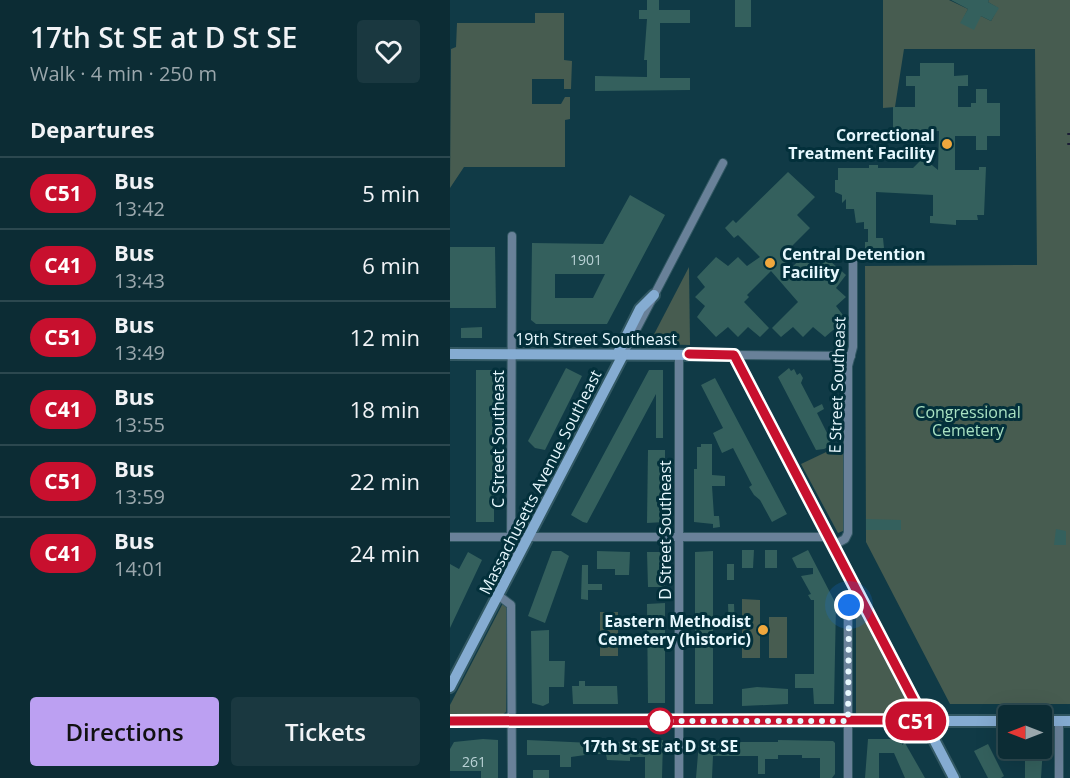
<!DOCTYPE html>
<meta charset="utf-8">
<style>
body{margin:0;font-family:"Open Sans",sans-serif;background:#1a3840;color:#f1f3f6;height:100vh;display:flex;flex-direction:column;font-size:22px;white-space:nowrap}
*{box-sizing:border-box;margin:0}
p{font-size:20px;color:#9aa7ac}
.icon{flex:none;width:33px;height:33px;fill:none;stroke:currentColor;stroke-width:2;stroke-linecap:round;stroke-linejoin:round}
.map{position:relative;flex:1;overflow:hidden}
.panel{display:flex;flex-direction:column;background:#0c2c34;width:450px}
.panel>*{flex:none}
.badge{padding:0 12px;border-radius:20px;font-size:21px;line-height:39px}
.needle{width:39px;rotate:270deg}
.controls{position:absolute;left:548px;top:705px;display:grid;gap:12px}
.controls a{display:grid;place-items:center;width:54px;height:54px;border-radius:6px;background:#0c2c34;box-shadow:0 6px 24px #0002,0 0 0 2px #2c484f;font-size:30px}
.you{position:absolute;width:30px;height:30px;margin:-15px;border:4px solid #fff;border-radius:50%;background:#1a73e8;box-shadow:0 0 0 9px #1a73e833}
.map>.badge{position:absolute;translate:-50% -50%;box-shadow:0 0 0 3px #fff}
h2{padding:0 30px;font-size:22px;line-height:54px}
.round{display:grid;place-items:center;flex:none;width:63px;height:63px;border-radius:6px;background:#1a3840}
.overview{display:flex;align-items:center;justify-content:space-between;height:102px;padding:0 30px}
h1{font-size:28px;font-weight:600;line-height:45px}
.button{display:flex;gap:12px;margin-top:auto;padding:12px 30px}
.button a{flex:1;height:69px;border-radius:6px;background:#bca0f2;color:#111;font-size:24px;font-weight:600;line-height:69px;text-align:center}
.button a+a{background:#1a3840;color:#f1f3f6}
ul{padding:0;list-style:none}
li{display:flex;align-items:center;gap:18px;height:72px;padding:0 30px;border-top:2px solid #2c484f}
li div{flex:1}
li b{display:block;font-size:22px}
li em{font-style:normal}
li .badge{min-width:66px;font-weight:700;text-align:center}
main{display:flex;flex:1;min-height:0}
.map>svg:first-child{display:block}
.green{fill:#475c50}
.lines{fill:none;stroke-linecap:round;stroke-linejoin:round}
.stream{stroke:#1b1e35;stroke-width:2}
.building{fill:#34605d;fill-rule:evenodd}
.street-casing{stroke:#325863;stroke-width:10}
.secondary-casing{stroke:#325863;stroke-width:14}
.street{stroke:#698199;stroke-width:8}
.secondary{stroke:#85acd2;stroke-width:10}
.line-casing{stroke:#fff;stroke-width:14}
.line{stroke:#c8102e;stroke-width:9}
.walk{stroke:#e7f8fe;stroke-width:6;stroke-dasharray:0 10.8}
.poi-dot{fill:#efa73d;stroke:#03303b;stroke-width:2}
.stop-dot{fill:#fff;stroke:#c8102e;stroke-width:3}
.labels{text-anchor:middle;stroke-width:6;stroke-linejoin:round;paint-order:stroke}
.number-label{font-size:14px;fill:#bad2d6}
.poi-label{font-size:16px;font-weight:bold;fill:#e7f8fe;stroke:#03303b;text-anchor:end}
.street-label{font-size:16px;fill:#e7f8fe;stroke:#03303b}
.park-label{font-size:16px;fill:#a8e1c2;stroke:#03303b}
.stop-label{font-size:16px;font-weight:bold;fill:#e7f8fe;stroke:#03303b}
</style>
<main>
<section class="panel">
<div class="overview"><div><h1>17th St SE at D St SE</h1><p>Walk · 4 min · 250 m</p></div><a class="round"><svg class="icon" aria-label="heart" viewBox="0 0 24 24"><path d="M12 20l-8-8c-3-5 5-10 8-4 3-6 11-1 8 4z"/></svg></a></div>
<h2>Departures</h2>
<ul>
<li><span class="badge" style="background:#c8102e;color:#fff">C51</span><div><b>Bus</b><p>13:42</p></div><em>5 min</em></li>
<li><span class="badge" style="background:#c8102e;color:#fff">C41</span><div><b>Bus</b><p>13:43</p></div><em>6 min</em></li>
<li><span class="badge" style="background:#c8102e;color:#fff">C51</span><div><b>Bus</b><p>13:49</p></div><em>12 min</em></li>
<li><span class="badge" style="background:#c8102e;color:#fff">C41</span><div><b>Bus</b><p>13:55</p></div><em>18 min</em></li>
<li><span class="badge" style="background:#c8102e;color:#fff">C51</span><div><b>Bus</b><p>13:59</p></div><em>22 min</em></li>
<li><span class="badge" style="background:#c8102e;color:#fff">C41</span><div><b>Bus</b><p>14:01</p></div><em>24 min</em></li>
</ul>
<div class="button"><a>Directions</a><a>Tickets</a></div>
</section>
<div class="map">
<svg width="620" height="778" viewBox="0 0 620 778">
<rect width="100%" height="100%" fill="#103a46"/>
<g class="green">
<path d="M433,0H499L518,9L511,23L531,16L541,21L548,8L538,2L539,0H620V704H500L416,542L415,266L587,265L585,49H454L445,107L433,108Z"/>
<path d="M85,13H114V60L122,61L121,89H114V79H82V104H111L115,97H120V119L115,120V167H14L0,188L1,49L6,47L7,23H85Z"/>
<path d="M239,267L240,345L199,344Z"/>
<path d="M393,444V531L388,533L351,464Z"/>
<path d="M292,599L310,600V658H292Z"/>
<path d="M53,603L57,604L56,712L52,715H0V705Z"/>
<path d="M409,608L462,709L460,715L411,716L406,713V610Z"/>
<rect x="150" y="612" width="18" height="44"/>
<rect x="319" y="617" width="18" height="41"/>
</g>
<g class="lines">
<g class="stream">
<path d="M618,134H620"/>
<path d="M618,144H620"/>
</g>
</g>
<g class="building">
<path d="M197,0H209V10H240V23H210V78H240V90L145,91V76L197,77V60H194L197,19H189V10H197Z"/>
<rect x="285" y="0" width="16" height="27"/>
<path d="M501,0H539L538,2L549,8L541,21L531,16L524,30L510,23L518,9Z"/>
<path d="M470,63H504V76L518,75V86H508V107H521V103H526V89H537V103H550V136H537V150H526V136H505V170H529V167H536L534,215H527L528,220H506V225L480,223V216H483V195L426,192V238H433L434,248H415V242H418V229H414V222L406,223L404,209H396V199L392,203V195L385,192V180H388V168H419V165H428V168H463L470,161H477L488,170L489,131H443V107H465V86H456V76H470Z"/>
<path d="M338,172L365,197L347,215L360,228L331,257L343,266L353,257L362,266L375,257L387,267L396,275L386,288L396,297L386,306L396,319L375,337L363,327L353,337L343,327L331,337L322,328L348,302L321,271L297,295L299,297L294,302L319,328L310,337L298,327L288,337L278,327L266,337L247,317L255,306L245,297L255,287L247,277L266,257L278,266L288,257L297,266L310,257L288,235L284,238L275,228L283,220L286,223Z"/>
<path d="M180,195L215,215L157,324H86L81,320L82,243L153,244ZM105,274H155L143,298H105Z"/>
<path d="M0,247H45L46,308H0Z"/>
<path d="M32,327V338H11V328Z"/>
<path d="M116,368L132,376L95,450L85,448L78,441Z"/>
<path d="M339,368L341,371L344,369L347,375L350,373L353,378L351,383L364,408L372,404L374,409L367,413L381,441L379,442L380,446L374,449L366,450L328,377Z"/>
<rect x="26" y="370" width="18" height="152"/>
<path d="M199,370H213V438H206V394L137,523L133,522L121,515Z"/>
<path d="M265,378L337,514L322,522L310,500L304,495L299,487L302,485L283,448L272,453L263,433L273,428L251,385Z"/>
<path d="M251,444H262V475L275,476V486H262L264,516H269L270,527L263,528V524L244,522V469H247V447H251Z"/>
<path d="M198,450H215V522L197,523Z"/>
<path d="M416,519L451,520V530H416Z"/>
<path d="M606,529L616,531V545H604Z"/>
<path d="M292,550H304L303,568H292Z"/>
<rect x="315" y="550" width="12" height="18"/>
<path d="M358,550L386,604L384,704H364L363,688H345V674H364V600H361L358,595L361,594L351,576L363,574V568H347L342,558Z"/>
<path d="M102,551H111L119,556L95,623L78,616Z"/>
<path d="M147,551L180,552L179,575H165V569H147Z"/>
<path d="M263,551V704H245V552Z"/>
<path d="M18,552L32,560L0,628V564L9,569Z"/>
<path d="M197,552H215V587H198Z"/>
<rect x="277" y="564" width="7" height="16"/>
<path d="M132,565H138V584H152V590H138V600L131,599Z"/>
<path d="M215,603V703H198L197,604Z"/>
<path d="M278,604H284L285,627H279Z"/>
<path d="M99,630V661H115L114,687H99V703L93,706L82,703L81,631Z"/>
<path d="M129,681H135V686H167L168,704H123L122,686H129Z"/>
<path d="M307,687L338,689V704L292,706V689Z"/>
<path d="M33,739L48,740V778H31V771H0V749L4,742Z"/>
<path d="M418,739H452V745L455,743L475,778H455L444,753H429V778H415Z"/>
<path d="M77,740L142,743L213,740L212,778H195V757H180V761L157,760L156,754H142L121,757V767H110V755H77Z"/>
<path d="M328,740L383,741L385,743V774L382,778H370V758H352V755H328V759H315V774H308V756H263L262,778H246L249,742H328Z"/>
<path d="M550,740H558V748H593L591,778H575V755H550Z"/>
<path d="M538,744L554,776L551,778H538L524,751Z"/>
<rect x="83" y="770" width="16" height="8"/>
</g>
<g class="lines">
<defs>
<g id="street">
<path d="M175,351L273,163"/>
<path d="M284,355L401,356"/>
<path d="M0,537H380"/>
<path d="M384,545L395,539L398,533V366L403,347V254"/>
<path d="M61,567L62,236"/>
<path d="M48,595L61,605L62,778"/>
<path d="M609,721V778"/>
<path d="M229,778V354"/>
<path d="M398,778V608L401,598L407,592"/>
</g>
<g id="secondary">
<path d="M0,354L284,355L504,778"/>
<path d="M167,355L190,309L204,295"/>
<path d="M0,687L173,355"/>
<path d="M0,721H558"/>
<path d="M591,721H620"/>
</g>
</defs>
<use href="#street" class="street-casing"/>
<use href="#secondary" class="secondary-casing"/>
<use href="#street" class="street"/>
<use href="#secondary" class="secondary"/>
</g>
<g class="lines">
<defs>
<path id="line" d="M0,721L474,720L284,355L239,354"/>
</defs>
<use href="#line" class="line-casing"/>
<use href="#line" class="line"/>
<path class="walk" d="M210,721H398L399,605"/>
</g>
<g class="poi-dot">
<circle cx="497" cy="144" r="6"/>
<circle cx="320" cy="263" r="6"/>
<circle cx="313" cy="630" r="6"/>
</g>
<circle class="stop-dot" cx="210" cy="721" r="12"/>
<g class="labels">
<g class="number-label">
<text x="136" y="265">1901</text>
<text x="24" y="767">261</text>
</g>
<g class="poi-label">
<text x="485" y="141">Correctional<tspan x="485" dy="18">Treatment Facility</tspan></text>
<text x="332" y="260" text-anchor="start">Central Detention<tspan x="332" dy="18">Facility</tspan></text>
<text x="301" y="627">Eastern Methodist<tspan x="301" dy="18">Cemetery (historic)</tspan></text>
</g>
<g class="street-label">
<text x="146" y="345">19th Street Southeast</text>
<text transform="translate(387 385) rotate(-88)" y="6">E Street Southeast</text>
<text transform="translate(48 439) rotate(-90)" y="6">C Street Southeast</text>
<text transform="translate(90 482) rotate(-63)" y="6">Massachusetts Avenue Southeast</text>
<text transform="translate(215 530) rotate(-90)" y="6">D Street Southeast</text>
</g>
<g class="park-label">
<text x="518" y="418">Congressional<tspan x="518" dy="18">Cemetery</tspan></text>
</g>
<g class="stop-label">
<text x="210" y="752">17th St SE at D St SE</text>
</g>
</g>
</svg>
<div class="controls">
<a><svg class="needle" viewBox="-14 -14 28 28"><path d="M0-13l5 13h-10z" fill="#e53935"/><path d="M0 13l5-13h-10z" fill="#9aa7ac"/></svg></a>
</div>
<div class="you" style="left:399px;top:605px"></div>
<b class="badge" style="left:466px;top:721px;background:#c8102e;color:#fff">C51</b>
</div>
</main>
